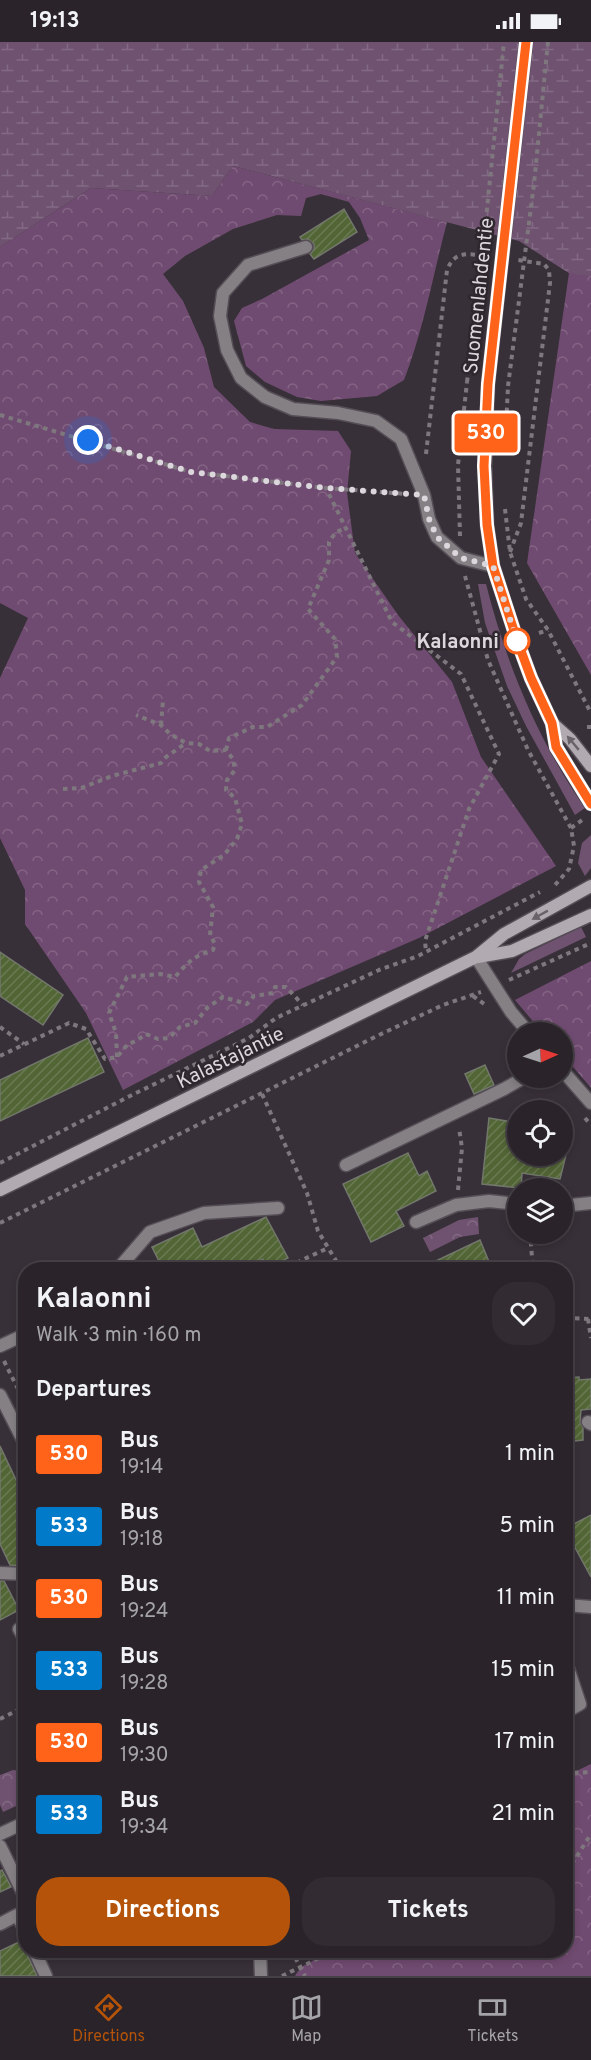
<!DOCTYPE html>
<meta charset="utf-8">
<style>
body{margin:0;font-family:Overpass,sans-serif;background:#322c32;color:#f1f3f6;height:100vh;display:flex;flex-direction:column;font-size:22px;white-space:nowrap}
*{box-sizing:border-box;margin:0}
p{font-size:20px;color:#a5a4a8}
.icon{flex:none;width:33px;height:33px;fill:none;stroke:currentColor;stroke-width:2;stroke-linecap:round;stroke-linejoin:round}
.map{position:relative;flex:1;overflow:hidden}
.drawer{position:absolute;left:18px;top:1220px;width:555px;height:696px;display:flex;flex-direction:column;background:#2a242a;border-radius:24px;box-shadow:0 3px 9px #0003,0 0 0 2px #464147}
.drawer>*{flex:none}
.badge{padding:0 12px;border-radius:4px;font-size:21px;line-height:39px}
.needle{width:39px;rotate:87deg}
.tools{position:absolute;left:507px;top:980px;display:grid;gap:12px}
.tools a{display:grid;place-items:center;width:66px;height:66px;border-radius:50%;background:#2a242a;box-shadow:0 3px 9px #0003,0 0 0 2px #464147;font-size:30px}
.you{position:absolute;width:30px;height:30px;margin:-15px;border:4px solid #fff;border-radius:50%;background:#1a73e8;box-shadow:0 0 0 9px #1a73e833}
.map>.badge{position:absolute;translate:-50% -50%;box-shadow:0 0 0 3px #fff}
h2{padding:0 18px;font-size:22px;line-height:54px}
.round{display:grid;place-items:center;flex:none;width:63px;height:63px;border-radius:24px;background:#322c32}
.head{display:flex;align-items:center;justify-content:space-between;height:102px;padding:0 18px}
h1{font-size:28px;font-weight:700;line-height:45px}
.action{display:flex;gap:12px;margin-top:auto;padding:12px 18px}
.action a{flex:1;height:69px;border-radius:24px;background:#b45309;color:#fff;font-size:24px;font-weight:700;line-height:69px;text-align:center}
.action a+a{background:#322c32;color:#f1f3f6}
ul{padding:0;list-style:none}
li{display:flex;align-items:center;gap:18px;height:72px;padding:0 18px}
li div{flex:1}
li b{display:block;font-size:22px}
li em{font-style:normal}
li .badge{min-width:66px;font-weight:700;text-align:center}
.status{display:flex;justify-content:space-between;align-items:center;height:42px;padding:0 30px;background:#2a242a;direction:ltr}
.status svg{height:16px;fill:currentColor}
.menu{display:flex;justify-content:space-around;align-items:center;height:84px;border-top:2px solid #464147;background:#2a242a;font-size:16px;color:#a5a4a8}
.menu a{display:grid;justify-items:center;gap:3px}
.menu .current{color:#b45309}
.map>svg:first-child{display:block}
.green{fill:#6f5270}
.forest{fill:url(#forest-crowns)}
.wetland{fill:url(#wetland-marsh)}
.park{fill:url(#park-crowns)}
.building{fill:url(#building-hatch);stroke:#72776c;stroke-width:1.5}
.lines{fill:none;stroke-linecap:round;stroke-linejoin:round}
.lane-casing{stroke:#564e56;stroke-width:15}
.street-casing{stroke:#564e56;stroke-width:15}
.secondary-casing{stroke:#564e56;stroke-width:15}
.path{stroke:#7e787e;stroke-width:4;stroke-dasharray:4.5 4.5;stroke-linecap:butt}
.lane{stroke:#848084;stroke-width:12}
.street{stroke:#848084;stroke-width:12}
.secondary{stroke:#b1abb1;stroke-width:12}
.secondary-bridge-casing{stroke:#564e56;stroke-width:15;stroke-linecap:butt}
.path-bridge{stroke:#7e787e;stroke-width:4;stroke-dasharray:4.5 4.5;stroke-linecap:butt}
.secondary-bridge{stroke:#b1abb1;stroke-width:12}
.oneway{fill:#696269}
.line-casing{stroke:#fff;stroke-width:14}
.line{stroke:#ff6319;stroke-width:9}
.walk{stroke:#dcd7dc;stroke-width:6;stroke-dasharray:0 10.8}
.stop-dot{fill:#fff;stroke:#ff6319;stroke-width:3}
.labels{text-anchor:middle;stroke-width:5;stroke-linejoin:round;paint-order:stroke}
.street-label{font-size:20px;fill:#dcd7dc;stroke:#2e272e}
.stop-label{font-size:20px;font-weight:bold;fill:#dcd7dc;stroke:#2e272e;text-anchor:end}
</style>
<div class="status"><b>19:13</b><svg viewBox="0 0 49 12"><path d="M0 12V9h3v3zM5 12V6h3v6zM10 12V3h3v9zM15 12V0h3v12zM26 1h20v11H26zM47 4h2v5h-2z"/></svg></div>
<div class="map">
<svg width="591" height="1934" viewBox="0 0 591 1934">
<defs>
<pattern id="forest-crowns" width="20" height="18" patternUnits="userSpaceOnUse" patternTransform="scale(1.5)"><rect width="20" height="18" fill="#704b71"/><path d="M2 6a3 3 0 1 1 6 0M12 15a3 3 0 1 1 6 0" fill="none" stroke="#846485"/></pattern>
<pattern id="wetland-marsh" width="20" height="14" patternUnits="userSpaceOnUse" patternTransform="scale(1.5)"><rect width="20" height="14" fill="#6f5270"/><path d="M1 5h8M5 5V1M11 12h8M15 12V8" fill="none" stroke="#836a84"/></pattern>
<pattern id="park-crowns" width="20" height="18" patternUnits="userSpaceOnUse" patternTransform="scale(1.5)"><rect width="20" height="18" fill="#6f5270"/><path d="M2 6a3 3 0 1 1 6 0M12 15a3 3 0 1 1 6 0" fill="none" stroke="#836a84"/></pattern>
<pattern id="building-hatch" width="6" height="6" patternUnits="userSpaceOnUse" patternTransform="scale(1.5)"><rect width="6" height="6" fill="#526535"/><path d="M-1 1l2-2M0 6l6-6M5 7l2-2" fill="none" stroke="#6a7a52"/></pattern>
</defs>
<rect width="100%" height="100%" fill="#383038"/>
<g class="green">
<path d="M478,542H486C506,621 538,699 585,766L575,773L526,684L507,644L485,581Z"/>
<path d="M591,793V826L585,834L578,821L582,801Z"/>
<path d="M581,885L586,895L511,931L519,917L525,912Z"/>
</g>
<g class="forest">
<path d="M591,0V633L527,521L569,231L542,214Z"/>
<path d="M233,124L447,180C433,233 424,286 404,338L377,354L321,359L297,355L265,340L246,324L234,279L242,266L262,257L369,198L360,176L349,160L321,152L306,156L301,174L277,173L233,187L185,214L163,232L183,259L204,306L214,345L250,380L274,387L338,389L351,409L347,451L355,511L398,573L452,640L481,715L556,824L419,896L275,958L253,980L123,1048L86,971L25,882V848L0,796V636L28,576L0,561V205L91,146L212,154Z"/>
<path d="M591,919V1046L563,1013L562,990H542L515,958Z"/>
<path d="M591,1722V1934H295C304,1918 314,1923 325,1908H566V1734Z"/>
</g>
<path class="wetland" d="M0,0H591V234L569,231L519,199L233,124L212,154L91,146L0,205Z"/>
<g class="park">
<path d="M478,1175L479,1192L460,1195L430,1210L423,1196L459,1178Z"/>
<path d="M13,1728L25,1729V1760L3,1770L0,1763V1733Z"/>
</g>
<g class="building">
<path d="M344,167L357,190L314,217L310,212L314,207V202L308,197L302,198L300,195Z"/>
<path d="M0,910L63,953L43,983L0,954Z"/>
<path d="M88,996L104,1030L0,1079V1038Z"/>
<path d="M485,1023L494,1043L474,1052L465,1032Z"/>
<path d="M489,1076L518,1081V1113H566L560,1137L522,1131L521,1146L482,1142Z"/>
<path d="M408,1111L419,1134L427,1129L436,1149L396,1169L404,1184L371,1200L343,1142Z"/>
<path d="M266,1175L288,1216L267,1226L263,1217L242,1227H163L152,1205L193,1186L202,1205Z"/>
<path d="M480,1198L492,1227H419Z"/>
<path d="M579,1335V1338L591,1337V1367L581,1368L580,1380L583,1386V1398L566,1400V1336Z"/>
<path d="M0,1404L26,1459V1521L20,1524L10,1523L0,1502Z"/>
<path d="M591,1473V1535L566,1489V1486Z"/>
<path d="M0,1539H4L19,1568L0,1578Z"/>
<path d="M2,1828L11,1845L0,1850V1829Z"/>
<path d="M21,1899L37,1934H0V1909Z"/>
</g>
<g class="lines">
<defs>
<g id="lane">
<path d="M306,205L248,223L223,251L220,274L227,308L241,336L265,355L293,367L338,371L376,379L401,397L424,453L429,477L437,495L461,516L493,524"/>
<path d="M346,1123L504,1047L525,1035"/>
<path d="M562,1164L591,1161"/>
<path d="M416,1180L456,1163L489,1159L518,1162"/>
<path d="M118,1227L150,1190L204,1171L278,1166"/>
<path d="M0,1304L26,1292"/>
<path d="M588,1380L591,1382"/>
<path d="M0,1531L26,1532"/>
<path d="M566,1563L591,1565"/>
<path d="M19,1587L26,1600"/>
<path d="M566,1620L580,1662L566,1670"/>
<path d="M0,1792L26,1780"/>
<path d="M0,1804L26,1857"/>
<path d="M0,1882L17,1873L26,1890"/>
<path d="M34,1908L46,1934"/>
</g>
<g id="street">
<path d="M476,915L511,970L528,990"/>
<path d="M562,1028L591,1061"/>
<path d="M0,1353L26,1404"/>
<path d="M260,1908L261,1934"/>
</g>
<g id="secondary">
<path d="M488,342L485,424L487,483L493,524L517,598L531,636L552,681L556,705L591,762"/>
<path d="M552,681L570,697L591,724"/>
<path d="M478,915L512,909L591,873"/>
<path d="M0,1148L476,915L504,892L591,844"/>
</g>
</defs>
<use href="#lane" class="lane-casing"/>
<use href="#street" class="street-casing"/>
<use href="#secondary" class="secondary-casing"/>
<g class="path">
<path d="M0,373L191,430L326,446L392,580L461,632L499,712L469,767L425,899L426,910"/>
<path d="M505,406L508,344"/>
<path d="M426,412L447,228C455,208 468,212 487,214"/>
<path d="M326,446L407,452"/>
<path d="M505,467L510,510L526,557L548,588L591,671"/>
<path d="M460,494L458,423L467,340"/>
<path d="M510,510L521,481L550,241L549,228L544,222L518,218"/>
<path d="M465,534L488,618L528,708L571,786L574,804L569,827L555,843"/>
<path d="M539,591L548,588"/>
<path d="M161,683L163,658"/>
<path d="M587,685H591"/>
<path d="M226,708L229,696L253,685H267L302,663L337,615L335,597L308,567L329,518V500L336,490L346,486"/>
<path d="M63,747L81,746L112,734L161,721L166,715L186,701"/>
<path d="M571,786L585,776"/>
<path d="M509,938L591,901"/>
<path d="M473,954L487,964"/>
<path d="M0,985L24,1002"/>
<path d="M0,1014L69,981L86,987L105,1017L117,1015L128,1002L136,999L146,992L158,997L169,996L180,985L195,981L208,965L223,955L247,962L254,954L273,951L275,945H286L303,963"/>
<path d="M117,1015L116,991L109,971L127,935L160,932L175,935C188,920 194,914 213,908L215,902L210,893L213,865L199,840L201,828L224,813L237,797L242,782L235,756L226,748L227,738L235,728L233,717L226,708L210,709L199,702L186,701L170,692L161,683L136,673"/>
<path d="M262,1052L307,1151L318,1189L341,1227"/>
<path d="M585,1076L591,1083"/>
<path d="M0,1121L130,1054L249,996L276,976L379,928L418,914L540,850"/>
<path d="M458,1148L462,1106L459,1086"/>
<path d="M0,1181L379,993L443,963L481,950"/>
<path d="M530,1191L533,1227"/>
<path d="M290,1227L300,1219L328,1206"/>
<path d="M566,1276L591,1277"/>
<path d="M588,1277L591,1296"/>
<path d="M4,1319L22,1355"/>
<path d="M20,1419L26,1429"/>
<path d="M0,1677L26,1664"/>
<path d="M566,1734L570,1731L591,1730"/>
<path d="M572,1822L591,1792"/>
<path d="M291,1908L305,1934"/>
<path d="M282,1934L319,1916L325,1908"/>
</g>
<use href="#lane" class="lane"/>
<use href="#street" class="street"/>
<use href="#secondary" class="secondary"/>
<defs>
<path id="secondary-bridge" d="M488,342L526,0"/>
</defs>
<use href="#secondary-bridge" class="secondary-bridge-casing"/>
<g class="path-bridge">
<path d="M467,340L480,236L504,0"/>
<path d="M508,344L534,142L548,0"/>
</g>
<use href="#secondary-bridge" class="secondary-bridge"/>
</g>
<defs><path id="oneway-solid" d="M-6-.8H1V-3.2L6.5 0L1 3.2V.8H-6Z" transform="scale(1.5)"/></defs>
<g class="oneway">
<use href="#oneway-solid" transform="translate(573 701) rotate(-130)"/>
<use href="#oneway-solid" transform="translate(540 873) rotate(151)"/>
</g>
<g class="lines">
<defs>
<path id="line" d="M526,0L488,342L484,424L487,483L493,524L517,598L531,636L552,681L556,705L591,762"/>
</defs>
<use href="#line" class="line-casing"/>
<use href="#line" class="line"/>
<path class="walk" d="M88,398L191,430L326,446L424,453L429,477L437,495L461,516L493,524L517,599"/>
</g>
<circle class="stop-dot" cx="517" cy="599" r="12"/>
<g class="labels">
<g class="street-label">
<text transform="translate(478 254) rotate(-84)" y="7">Suomenlahdentie</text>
<text transform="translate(230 1015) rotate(-26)" y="7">Kalastajantie</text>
</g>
<g class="stop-label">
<text x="499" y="606">Kalaonni</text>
</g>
</g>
</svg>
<div class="tools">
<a><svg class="needle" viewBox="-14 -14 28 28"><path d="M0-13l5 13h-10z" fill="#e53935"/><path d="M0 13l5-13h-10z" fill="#a5a4a8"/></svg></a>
<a><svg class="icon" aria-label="locate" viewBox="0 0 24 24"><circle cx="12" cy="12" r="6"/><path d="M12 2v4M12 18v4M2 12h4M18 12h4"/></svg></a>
<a><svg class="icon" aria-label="layers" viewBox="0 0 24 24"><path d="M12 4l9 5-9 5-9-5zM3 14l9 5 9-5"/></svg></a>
</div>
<div class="you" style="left:88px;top:398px"></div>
<b class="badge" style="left:486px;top:391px;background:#ff6319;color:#fff">530</b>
<section class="drawer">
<div class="head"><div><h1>Kalaonni</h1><p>Walk · 3 min · 160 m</p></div><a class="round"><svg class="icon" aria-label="heart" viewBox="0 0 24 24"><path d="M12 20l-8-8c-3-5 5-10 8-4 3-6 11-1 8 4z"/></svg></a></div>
<h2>Departures</h2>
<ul>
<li><span class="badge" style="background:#ff6319;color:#fff">530</span><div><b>Bus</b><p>19:14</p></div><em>1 min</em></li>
<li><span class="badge" style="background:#007ac9;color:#fff">533</span><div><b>Bus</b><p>19:18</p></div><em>5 min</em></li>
<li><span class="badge" style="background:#ff6319;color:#fff">530</span><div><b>Bus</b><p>19:24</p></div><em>11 min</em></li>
<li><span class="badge" style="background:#007ac9;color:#fff">533</span><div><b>Bus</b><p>19:28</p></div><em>15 min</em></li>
<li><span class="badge" style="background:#ff6319;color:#fff">530</span><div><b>Bus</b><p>19:30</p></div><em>17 min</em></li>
<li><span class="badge" style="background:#007ac9;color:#fff">533</span><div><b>Bus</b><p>19:34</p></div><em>21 min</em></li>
</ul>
<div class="action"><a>Directions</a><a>Tickets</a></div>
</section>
</div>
<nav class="menu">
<a class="current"><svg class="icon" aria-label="directions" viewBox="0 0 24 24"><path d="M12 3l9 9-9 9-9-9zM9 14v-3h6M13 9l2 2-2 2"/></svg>Directions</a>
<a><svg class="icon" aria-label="map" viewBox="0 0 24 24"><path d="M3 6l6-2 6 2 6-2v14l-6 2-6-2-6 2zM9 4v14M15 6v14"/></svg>Map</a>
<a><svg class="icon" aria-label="tickets" viewBox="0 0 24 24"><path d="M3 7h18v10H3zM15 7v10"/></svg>Tickets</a>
</nav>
